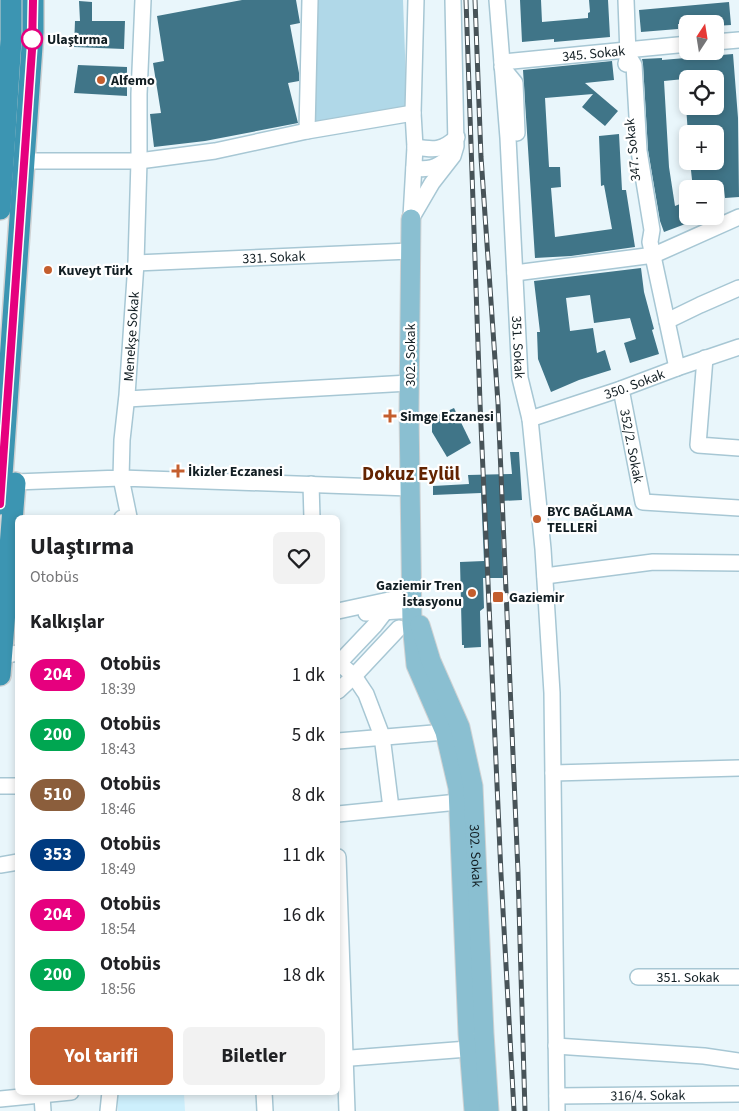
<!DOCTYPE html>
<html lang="tr">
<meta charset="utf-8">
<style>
body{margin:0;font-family:"Source Sans 3",sans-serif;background:#f2f2f2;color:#202124;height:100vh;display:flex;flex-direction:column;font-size:19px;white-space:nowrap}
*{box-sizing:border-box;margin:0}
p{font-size:16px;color:#757577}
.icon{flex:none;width:28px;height:28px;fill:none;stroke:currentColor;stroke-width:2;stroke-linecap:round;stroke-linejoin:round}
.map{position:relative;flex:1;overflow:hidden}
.details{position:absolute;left:15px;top:515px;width:325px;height:580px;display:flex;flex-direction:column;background:#fff;border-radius:8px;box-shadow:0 2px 8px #0003}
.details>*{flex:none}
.badge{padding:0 10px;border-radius:16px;font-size:18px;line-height:32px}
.needle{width:32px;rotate:12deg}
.controls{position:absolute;left:679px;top:15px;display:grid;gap:10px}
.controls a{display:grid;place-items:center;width:45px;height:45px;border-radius:8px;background:#fff;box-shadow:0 2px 8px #0003;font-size:25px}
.map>.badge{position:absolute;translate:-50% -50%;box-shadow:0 0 0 2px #fff}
h2{padding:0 15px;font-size:19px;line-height:45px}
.round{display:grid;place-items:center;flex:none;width:52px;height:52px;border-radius:8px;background:#f2f2f2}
.head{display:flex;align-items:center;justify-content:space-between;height:85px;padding:0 15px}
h1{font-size:24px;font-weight:700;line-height:38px}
.primary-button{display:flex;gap:10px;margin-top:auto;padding:10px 15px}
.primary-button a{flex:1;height:58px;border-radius:8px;background:#c45e2e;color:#fff;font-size:20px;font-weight:700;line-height:58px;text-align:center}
.primary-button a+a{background:#f2f2f2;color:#202124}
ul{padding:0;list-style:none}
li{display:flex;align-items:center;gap:15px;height:60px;padding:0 15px}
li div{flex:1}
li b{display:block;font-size:19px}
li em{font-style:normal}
li .badge{min-width:55px;font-weight:700;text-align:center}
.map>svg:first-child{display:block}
.built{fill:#cdeffc}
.green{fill:#b0d8e8}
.building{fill:#407588}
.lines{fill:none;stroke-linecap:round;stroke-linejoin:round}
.minor-casing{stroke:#a7c7d4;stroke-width:18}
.major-casing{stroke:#d0d2d3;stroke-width:21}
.highway-casing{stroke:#d0d2d3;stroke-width:24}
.minor{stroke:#fff;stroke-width:15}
.major{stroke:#8abfd1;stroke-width:19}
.highway{stroke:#3c95b2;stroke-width:21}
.rail-casing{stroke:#475358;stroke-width:5}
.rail{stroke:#fff;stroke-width:3;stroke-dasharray:9;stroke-linecap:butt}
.line-casing{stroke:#fff;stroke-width:11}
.line{stroke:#e6007e;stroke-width:8}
.stop-dot{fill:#fff;stroke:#e6007e;stroke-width:2.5}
.poi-dot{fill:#c45e2e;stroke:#fff;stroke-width:2}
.labels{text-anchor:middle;stroke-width:4.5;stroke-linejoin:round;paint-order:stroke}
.stop-label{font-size:14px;font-weight:bold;fill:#121e23;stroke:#fff;text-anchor:start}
.street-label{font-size:14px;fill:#121e23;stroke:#fff}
.poi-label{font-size:14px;font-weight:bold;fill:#121e23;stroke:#fff;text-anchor:start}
.district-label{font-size:19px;font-weight:bold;fill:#632402;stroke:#fff}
</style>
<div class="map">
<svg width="739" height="1111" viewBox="0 0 739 1111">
<rect width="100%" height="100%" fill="#e9f6fb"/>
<path class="built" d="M140,1092L184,1093L185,1111H118V1095Z"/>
<path class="green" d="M317,0H403L407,108L314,124Z"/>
<g class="building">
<path d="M242,0H296L300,23L290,25L299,73V81L288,83L298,123L205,141L154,147L150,114L161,113L153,63L164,61L157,16Z"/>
<path d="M520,0H541L542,22L588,18V13L590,12L589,0H608L610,37L554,42V39L522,42Z"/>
<path d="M79,1L92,2V21H125L124,49L74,47L75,21H80Z"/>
<path d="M729,2L731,25L715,26V24H678V29L641,32L639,10Z"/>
<path d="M733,54L738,118L739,197L725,198L724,189H693L690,161H720L718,134H688L686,106H717L714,76L664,81L669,167L675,206L685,202L688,208V223L664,232L660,221L648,150L643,64L642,59L662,58V60Z"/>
<path d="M612,61L614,80L585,83L618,111L605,126L582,107L593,94L545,98L549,167H560L561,187L551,188L555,237L612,229L604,185L601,186L599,136L619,134L622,190H626L635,247L571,256L535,258L523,70Z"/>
<path d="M78,65L127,67V96L74,93Z"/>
<path d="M641,268L644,292L654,329L652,330L659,354L630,363L624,343L636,339L630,318L594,323L590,295L566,298L570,331L593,328L597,353L605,350L611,370L579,380L551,392L538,359L537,332H540L534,281Z"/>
<path d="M454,408L471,443L447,457L432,432V418Z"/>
<path d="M510,452H519L522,500L500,501L503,578H483L484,608L480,611L481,647L464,648V645H462L460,562L484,561L481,493L433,495V486L469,484L468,475L512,474Z"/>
</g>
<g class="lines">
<defs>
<g id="minor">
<path id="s1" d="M497,0L508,138L520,378L530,419L543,549L552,693L557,1111"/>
<path d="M626,0L628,55L626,64"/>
<path d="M715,42L739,40"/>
<path d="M628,55L634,65L639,151L652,230L650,242L677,368"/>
<path id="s2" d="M502,62L688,44"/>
<path d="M502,67L515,83L517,133"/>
<path d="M307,131L310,0"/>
<path d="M415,147C434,150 442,151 457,137"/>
<path d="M24,161H139L215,151L307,131L413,113"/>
<path d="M414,168C428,170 436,168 447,159"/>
<path d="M411,217L415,147L413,113L416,0"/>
<path d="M411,219L432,183L453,156L456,146L453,0"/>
<path id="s3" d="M136,263L410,251"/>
<path d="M515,273L654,255L739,217"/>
<path d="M667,321L700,305L739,288"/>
<path d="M705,358L698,445L739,448"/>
<path id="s4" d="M621,389L643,502L739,508"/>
<path d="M127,399L409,383"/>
<path id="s5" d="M530,419L621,389L677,368L739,347"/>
<path id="s6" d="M15,482L121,478L122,440L127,395L136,263L139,161V94L143,0"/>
<path d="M311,484L312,518"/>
<path d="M122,518L129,517L121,478L410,488"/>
<path d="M545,576L653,562L739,563"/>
<path d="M338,611L412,595"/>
<path d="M366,613L413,610"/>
<path d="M0,656L18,653"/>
<path d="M339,663L354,676L366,694L382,736L391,808"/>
<path d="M338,664L375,625L385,612"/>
<path d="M338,691L354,676L399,628"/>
<path d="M338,741L445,732"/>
<path d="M553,773L739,768"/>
<path d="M0,786H18"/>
<path d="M338,814L458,802"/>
<path d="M338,857L347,1111"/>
<path d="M0,865L18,862"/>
<path id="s7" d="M638,977H739"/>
<path d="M556,1046L704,1056L739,1061"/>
<path d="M338,1059L481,1048"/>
<path d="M264,1092L265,1111"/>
<path d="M42,1096L43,1111"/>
<path id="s8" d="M557,1096L739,1094"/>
<path d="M0,1099L71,1092"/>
<path d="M108,1111L110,1092"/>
</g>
<g id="major">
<path d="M411,219L409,412L412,623L416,665L445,732L458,788L468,1034L474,1111"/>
<path id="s9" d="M420,625L431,661L460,727L473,786L484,1033L489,1111"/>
</g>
<g id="highway">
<path d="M0,209L11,40V0"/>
<path d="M0,504L33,32V0"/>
<path d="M0,675L15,483"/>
</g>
</defs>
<use href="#minor" class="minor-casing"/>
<use href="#major" class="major-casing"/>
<use href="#highway" class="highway-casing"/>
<use href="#minor" class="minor"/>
<use href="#major" class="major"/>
<use href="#highway" class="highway"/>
<defs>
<g id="rail">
<path d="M466,0L480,403L501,874L514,1111"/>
<path d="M475,0L481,157L498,403L518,872L525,1111"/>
</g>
</defs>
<use href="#rail" class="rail-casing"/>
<use href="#rail" class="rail"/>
</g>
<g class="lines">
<defs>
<path id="line" d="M0,504L32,50L33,0"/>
</defs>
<use href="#line" class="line-casing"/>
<use href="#line" class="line"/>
</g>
<circle class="stop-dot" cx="32" cy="39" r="10"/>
<g class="poi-dot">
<circle cx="101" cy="80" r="5"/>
<circle cx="48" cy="270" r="5"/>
<path d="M387.5 408.5h5v5h5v5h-5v5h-5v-5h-5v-5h5z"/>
<path d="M175.5 463.5h5v5h5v5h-5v5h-5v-5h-5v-5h5z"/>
<circle cx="537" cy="519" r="5"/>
<circle cx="472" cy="593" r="5"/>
<rect x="492" y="591" width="12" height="12" rx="2.5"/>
</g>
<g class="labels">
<g class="stop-label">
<text x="47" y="44">Ulaştırma</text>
</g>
<g class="street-label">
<text dy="5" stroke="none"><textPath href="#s2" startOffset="92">345. Sokak</textPath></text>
<text transform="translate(632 150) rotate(-96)" y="5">347. Sokak</text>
<text dy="5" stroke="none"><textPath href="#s3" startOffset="138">331. Sokak</textPath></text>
<text dy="5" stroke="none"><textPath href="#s6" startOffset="248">Menekşe Sokak</textPath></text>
<text dy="5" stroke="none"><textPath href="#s1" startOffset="348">351. Sokak</textPath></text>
<text transform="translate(410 355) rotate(-90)" y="5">302. Sokak</text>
<text dy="5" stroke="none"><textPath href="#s5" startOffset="110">350. Sokak</textPath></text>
<text dy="5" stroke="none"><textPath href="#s4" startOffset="58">352/2. Sokak</textPath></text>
<text dy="5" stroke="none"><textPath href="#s9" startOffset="240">302. Sokak</textPath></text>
<text dy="5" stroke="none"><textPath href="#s7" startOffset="50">351. Sokak</textPath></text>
<text dy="5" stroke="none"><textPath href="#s8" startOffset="91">316/4. Sokak</textPath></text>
</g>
<g class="poi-label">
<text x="111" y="85">Alfemo</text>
<text x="58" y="275">Kuveyt Türk</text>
<text x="400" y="421">Simge Eczanesi</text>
<text x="188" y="476">İkizler Eczanesi</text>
<text x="547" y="516">BYC BAĞLAMA<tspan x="547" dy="16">TELLERİ</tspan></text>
<text x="462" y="590" text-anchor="end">Gaziemir Tren<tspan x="462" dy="16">İstasyonu</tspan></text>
<text x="509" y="602">Gaziemir</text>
</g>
<g class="district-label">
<text x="411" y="480">Dokuz Eylül</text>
</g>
</g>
</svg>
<div class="controls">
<a><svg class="needle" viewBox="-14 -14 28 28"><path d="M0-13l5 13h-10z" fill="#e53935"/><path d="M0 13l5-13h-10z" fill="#757577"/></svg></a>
<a><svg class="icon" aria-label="locate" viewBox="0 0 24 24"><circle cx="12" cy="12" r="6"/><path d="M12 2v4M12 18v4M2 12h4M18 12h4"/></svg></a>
<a>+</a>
<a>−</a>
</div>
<section class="details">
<div class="head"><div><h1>Ulaştırma</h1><p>Otobüs</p></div><a class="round"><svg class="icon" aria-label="heart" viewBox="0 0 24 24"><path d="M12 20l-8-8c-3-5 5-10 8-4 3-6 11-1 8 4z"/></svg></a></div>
<h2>Kalkışlar</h2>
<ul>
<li><span class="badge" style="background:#e6007e;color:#fff">204</span><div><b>Otobüs</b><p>18:39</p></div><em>1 dk</em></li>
<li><span class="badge" style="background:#00a651;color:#fff">200</span><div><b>Otobüs</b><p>18:43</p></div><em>5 dk</em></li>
<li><span class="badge" style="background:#8b5e3c;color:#fff">510</span><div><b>Otobüs</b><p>18:46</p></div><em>8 dk</em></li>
<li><span class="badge" style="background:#003b80;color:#fff">353</span><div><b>Otobüs</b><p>18:49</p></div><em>11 dk</em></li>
<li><span class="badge" style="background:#e6007e;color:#fff">204</span><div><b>Otobüs</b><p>18:54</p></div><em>16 dk</em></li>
<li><span class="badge" style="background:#00a651;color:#fff">200</span><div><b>Otobüs</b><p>18:56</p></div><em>18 dk</em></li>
</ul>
<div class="primary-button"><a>Yol tarifi</a><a>Biletler</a></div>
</section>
</div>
